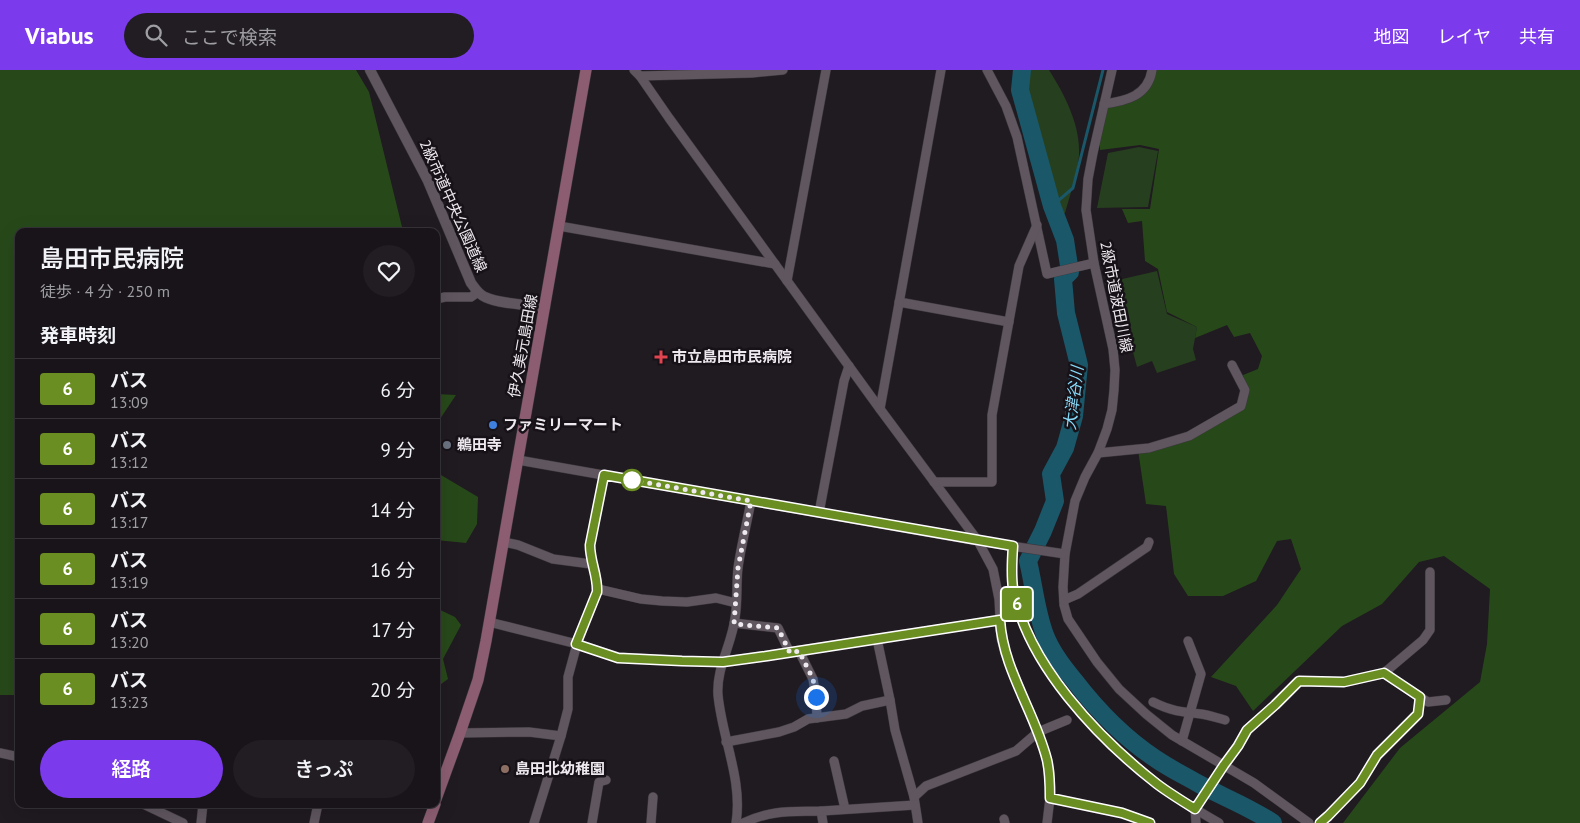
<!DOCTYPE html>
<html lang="ja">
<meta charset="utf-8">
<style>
body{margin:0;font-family:"PT Sans","Noto Sans JP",sans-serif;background:#211d22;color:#f1f3f6;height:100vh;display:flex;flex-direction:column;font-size:19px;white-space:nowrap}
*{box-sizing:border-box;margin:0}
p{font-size:16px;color:#9f9ea2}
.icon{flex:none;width:28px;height:28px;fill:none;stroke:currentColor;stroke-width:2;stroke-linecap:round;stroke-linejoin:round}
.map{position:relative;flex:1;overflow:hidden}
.drawer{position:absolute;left:15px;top:158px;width:425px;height:580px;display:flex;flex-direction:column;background:#181419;border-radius:10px;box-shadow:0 5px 20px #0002,0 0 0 1px #363338}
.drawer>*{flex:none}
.badge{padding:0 10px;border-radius:4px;font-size:18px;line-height:32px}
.you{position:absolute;width:25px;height:25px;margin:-12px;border:4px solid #fff;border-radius:50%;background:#1a73e8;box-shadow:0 0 0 8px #1a73e833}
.map>.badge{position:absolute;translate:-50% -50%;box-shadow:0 0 0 2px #fff}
h2{padding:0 25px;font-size:19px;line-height:45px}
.round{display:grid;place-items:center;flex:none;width:52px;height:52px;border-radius:26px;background:#211d22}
.headline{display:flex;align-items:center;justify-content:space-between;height:85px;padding:0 25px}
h1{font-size:24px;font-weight:600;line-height:38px}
.primary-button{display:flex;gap:10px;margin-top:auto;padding:10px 25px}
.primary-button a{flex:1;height:58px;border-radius:30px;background:#7c3aed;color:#fff;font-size:20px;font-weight:600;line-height:58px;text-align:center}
.primary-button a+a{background:#211d22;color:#f1f3f6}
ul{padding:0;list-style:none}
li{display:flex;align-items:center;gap:15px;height:60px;padding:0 25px;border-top:1px solid #363338}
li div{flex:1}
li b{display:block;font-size:19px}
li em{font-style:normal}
li .badge{min-width:55px;font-weight:700;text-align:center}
header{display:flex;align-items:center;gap:30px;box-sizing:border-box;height:70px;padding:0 25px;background:#7c3aed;color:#fff}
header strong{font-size:24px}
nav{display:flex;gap:28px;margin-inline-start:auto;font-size:18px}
.search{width:350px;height:45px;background:#211d22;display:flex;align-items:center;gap:12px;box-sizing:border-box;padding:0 18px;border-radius:28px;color:#9f9ea2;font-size:19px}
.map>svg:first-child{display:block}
.green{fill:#263f1e}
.forest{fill:#27491a}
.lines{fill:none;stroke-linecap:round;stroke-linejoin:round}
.stream{stroke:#195769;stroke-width:3}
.river{stroke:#195769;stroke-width:18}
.minor-casing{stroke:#3c373c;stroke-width:10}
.tertiary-casing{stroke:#3c373c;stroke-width:11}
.secondary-casing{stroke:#3c373c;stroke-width:12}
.minor{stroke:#5f565f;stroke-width:9}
.tertiary{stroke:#5f565f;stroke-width:10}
.secondary{stroke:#8c5d71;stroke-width:11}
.line-casing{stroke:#fff;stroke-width:11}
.line{stroke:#6b8e23;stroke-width:8}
.walk{stroke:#ede9ee;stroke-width:5;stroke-dasharray:0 9}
.health-dot{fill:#e0444e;stroke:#171118;stroke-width:2}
.shop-dot{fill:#3f7fe0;stroke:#171118;stroke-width:2}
.worship-dot{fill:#6b7280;stroke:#171118;stroke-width:2}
.stop-dot{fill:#fff;stroke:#6b8e23;stroke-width:2.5}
.education-dot{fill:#8d6e63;stroke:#171118;stroke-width:2}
.labels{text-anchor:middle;stroke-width:5;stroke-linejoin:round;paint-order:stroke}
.street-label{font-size:15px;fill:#ede9ee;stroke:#171118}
.poi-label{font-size:15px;font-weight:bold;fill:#ede9ee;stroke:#171118;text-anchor:start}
.water-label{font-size:16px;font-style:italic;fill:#86daf8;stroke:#171118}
</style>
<header>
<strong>Viabus</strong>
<div class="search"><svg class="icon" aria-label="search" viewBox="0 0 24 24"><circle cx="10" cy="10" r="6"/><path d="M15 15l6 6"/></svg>ここで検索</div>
<nav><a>地図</a><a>レイヤ</a><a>共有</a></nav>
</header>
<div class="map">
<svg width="1580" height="753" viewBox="0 0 1580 753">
<rect width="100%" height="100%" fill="#201a21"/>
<g class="green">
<path d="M1016,0H1049C1065,25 1081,56 1079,86C1077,105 1070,125 1065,143H1059C1053,105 1043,68 1030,32C1026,21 1022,10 1016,0Z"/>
<path d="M1139,77L1158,81L1148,137L1097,138L1108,83Z"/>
<path d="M1157,201L1167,244L1197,257L1193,279L1196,290L1157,303L1152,291L1137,297L1130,271L1123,273L1105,213Z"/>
</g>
<g class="forest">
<path d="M0,0H356L369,22L403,161H19V625H0Z"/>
<path d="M1155,0H1580V753H1343L1400,678L1480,612L1487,574L1490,519L1444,486L1419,492L1382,534L1342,556L1253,641L1236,616L1211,607L1277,535L1301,499L1291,469L1277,471L1256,511L1223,526H1188L1174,504L1166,436L1146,434L1138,380L1162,376L1244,338L1247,319L1243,305L1258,299L1262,286L1250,263L1234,267L1227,255L1195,268L1197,257L1167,242L1158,199L1145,191L1142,151L1128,153L1122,139H1150L1159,79L1140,75L1100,80V64L1105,35L1145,23Z"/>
<path d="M436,324L456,325L436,355Z"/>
<path d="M436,387L441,405L478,427L477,454L466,473L436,470Z"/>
<path d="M436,538L455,547L461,555L443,589L448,609L437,617Z"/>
</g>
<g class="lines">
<path class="stream" d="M1052,136L1073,118L1103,0"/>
<path class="river" d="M1022,0L1020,20L1052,136L1065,170L1070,202L1063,209L1066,243L1079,295L1074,346L1065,378L1051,404L1055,431L1043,461L1028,491C1034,516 1036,541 1045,565C1051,581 1063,597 1074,610C1097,640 1124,668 1156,689C1169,698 1185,706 1199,714C1223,727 1250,737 1273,753"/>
<defs>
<g id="minor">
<path d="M634,0L640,6L669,48L880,339L978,471L993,499L999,529L1001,568L1005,583L1038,662L1047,689L1050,703V728L1047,753"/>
<path d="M987,0L1006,36L1017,67L1047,204L1094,193"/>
<path d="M1112,0L1093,83L1088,109L1086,140L1094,193L1113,279L1115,300L1114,320L1112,340L1107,359L1098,383L1085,407L1075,431L1065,484L1063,517L1064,535L1068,549L1097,592L1119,619L1146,644L1172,665L1254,713L1309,753"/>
<path d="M640,6L752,3L783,0"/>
<path d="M1104,34C1126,31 1148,26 1152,0"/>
<path d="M559,156L775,194"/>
<path d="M787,211L826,0"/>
<path d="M436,229L445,227H471L478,222"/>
<path d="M899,232L1009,252"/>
<path d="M880,339L941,0"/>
<path d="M1098,383L1149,378L1189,366L1241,336L1245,320L1232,295"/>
<path d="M518,390L978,471L1065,484"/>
<path d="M934,412H992V345L1019,196L1037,155"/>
<path d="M819,443L844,311L849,296"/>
<path d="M504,472L518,475L553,489L591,494"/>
<path d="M1013,476C1012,490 1011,504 1013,518C1027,593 1099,670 1158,714C1177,729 1198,741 1219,753"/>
<path d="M598,519L641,529L662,531L687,532L716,528L736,533"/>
<path d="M1064,530L1078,524L1147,477L1149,472"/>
<path d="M489,552L577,574L618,587L682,591L723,592L999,550"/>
<path d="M734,553L778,558L790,583"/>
<path d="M877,569L890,630L895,660L914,727L918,753"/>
<path d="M799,581L813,609L816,627L817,648"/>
<path d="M1420,627L1428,632L1446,630"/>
<path d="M1153,632C1171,641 1181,642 1201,644C1209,645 1217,648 1225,650"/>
<path d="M460,663L529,662L561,666"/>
<path d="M1182,671L1201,604L1188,571"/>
<path d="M726,672L779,662L794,657L808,649L846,644L862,636L890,630"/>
<path d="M0,683L19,687"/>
<path d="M834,691L845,739"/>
<path d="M914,727L926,716L1016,681L1038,662L1067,650"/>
<path d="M1050,728L1122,743L1150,753"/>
<path d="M143,734L183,753"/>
<path d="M821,741L823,753"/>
<path d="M1004,749L1005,753"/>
<path d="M201,753L203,734"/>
<path d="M314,753L318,734"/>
<path d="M534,753L561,666L568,639V607L577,574L597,522C598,506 590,492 590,475L604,405"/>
<path d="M592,753L599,712L606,710"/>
<path d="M651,753L653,727"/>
<path d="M736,753C743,710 722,668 718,625C716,598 732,574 735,548C738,532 736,515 738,498C741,476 747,453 751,431"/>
<path d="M743,753C774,739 791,742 822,741C853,739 884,737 915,735"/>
<path d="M1196,753L1195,739L1224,695L1238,676L1247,659L1275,635L1299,611L1344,612L1384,603L1423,570L1430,560V502"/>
<path d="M1320,753L1328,746L1360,713L1377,685L1418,644L1420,627L1384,603"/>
</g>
<path id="tertiary" d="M370,0L428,111L471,213C475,218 478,224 485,227C499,234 529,235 545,237"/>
<g id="secondary">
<path d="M436,729L460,663L478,610L486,571L586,0"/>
<path d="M428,753L435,734"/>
</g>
</defs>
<use href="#minor" class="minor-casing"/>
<use href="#tertiary" class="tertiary-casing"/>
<use href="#secondary" class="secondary-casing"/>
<use href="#minor" class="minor"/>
<use href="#tertiary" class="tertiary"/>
<use href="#secondary" class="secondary"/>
</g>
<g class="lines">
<defs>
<path id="line" d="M1150,753L1122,743L1050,728C1050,715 1050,703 1047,690C1035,642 1003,600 1000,550L767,586L723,592L682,591L618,588L576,574L597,522C598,506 590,492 590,475L604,405L1013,476C1012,490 1011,504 1013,518C1027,594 1098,668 1157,714C1169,723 1182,731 1195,739L1224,695L1238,676L1247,660L1275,635L1299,611L1344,612L1384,603L1420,627L1418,644L1377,685L1360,713L1328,746L1320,753"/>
</defs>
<use href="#line" class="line-casing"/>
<use href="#line" class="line"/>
<path class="walk" d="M632,410L751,431L738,498L734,554L778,558L790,583L799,581L813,609L816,627"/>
</g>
<path class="health-dot" d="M658.5 279.5h5v5h5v5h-5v5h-5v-5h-5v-5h5z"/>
<circle class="shop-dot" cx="493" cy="355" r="5"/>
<circle class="worship-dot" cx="447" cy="375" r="5"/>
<circle class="stop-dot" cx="632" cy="410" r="10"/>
<circle class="education-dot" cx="505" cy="699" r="5"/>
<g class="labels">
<g class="street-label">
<text transform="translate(453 136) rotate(66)" y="5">2級市道中央公園道線</text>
<text transform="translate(1116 227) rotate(79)" y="5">2級市道波田川線</text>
<text transform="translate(523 276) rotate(-80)" y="5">伊久美元島田線</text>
</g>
<g class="poi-label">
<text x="672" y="292">市立島田市民病院</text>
<text x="503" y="360">ファミリーマート</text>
<text x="457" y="380">鵜田寺</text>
<text x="515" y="704">島田北幼稚園</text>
</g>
<g class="water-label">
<text transform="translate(1073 328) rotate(-83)" y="6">大津谷川</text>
</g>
</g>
</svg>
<div class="you" style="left:816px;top:627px"></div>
<b class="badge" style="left:1017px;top:534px;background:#6b8e23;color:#fff">6</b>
<section class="drawer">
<div class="headline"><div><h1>島田市民病院</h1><p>徒歩 · 4 分 · 250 m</p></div><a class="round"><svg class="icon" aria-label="heart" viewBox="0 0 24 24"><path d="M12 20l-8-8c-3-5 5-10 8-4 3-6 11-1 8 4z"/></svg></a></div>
<h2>発車時刻</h2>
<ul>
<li><span class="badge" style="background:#6b8e23;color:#fff">6</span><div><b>バス</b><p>13:09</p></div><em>6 分</em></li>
<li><span class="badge" style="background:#6b8e23;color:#fff">6</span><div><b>バス</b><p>13:12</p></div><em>9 分</em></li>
<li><span class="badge" style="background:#6b8e23;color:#fff">6</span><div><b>バス</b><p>13:17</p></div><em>14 分</em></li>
<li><span class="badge" style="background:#6b8e23;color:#fff">6</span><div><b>バス</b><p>13:19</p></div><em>16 分</em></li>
<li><span class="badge" style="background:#6b8e23;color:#fff">6</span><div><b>バス</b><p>13:20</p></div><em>17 分</em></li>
<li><span class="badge" style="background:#6b8e23;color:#fff">6</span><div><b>バス</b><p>13:23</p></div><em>20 分</em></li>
</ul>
<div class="primary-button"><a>経路</a><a>きっぷ</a></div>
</section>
</div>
